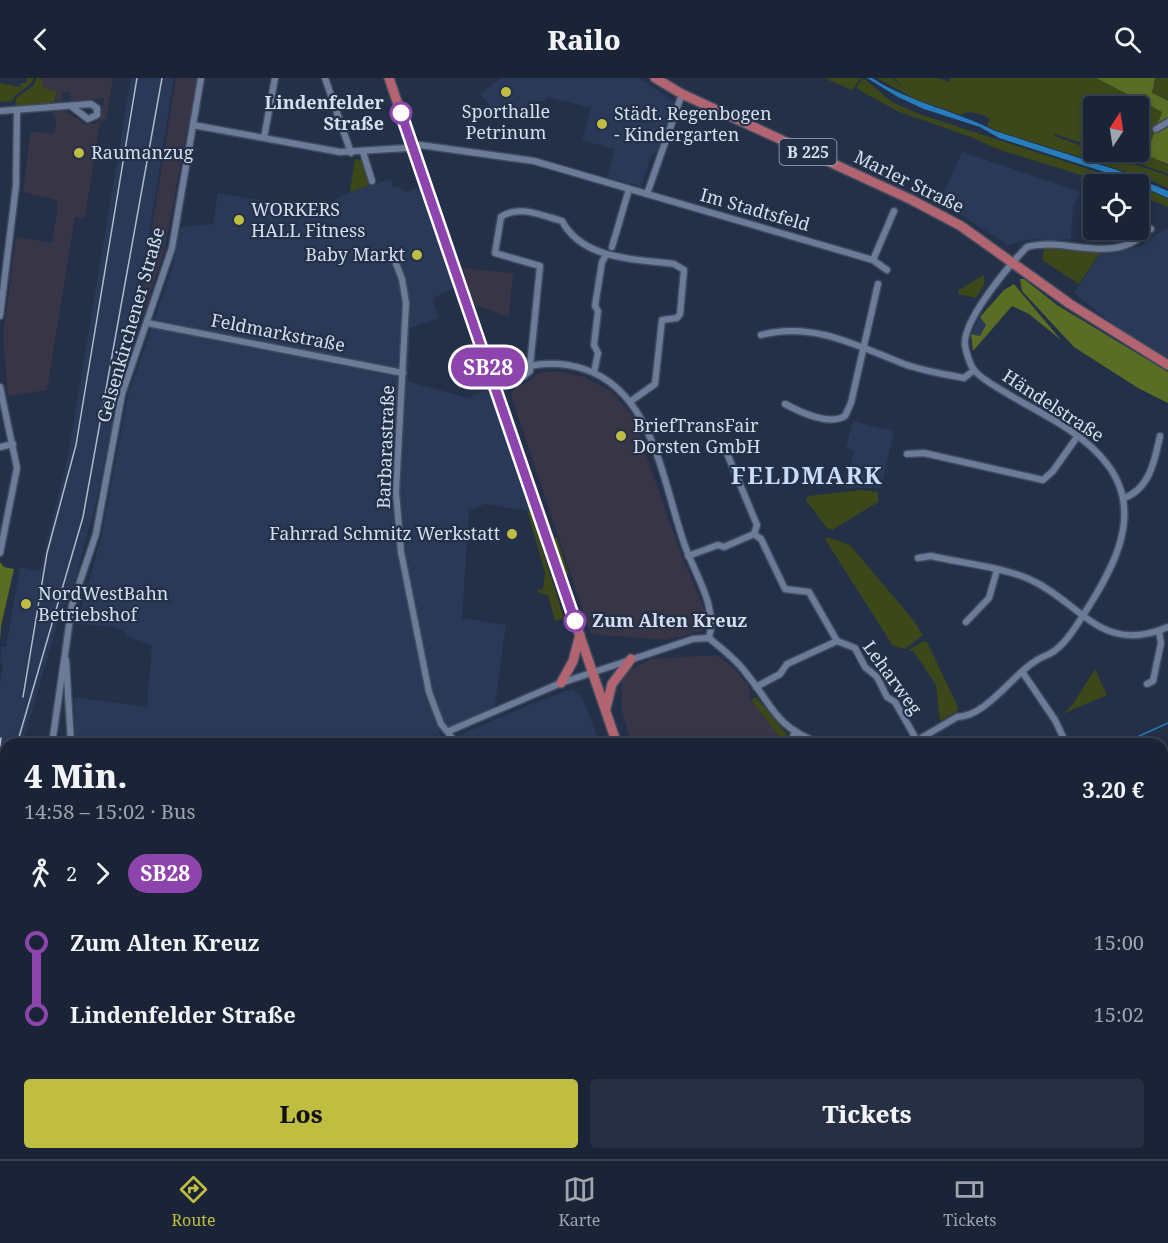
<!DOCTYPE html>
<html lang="de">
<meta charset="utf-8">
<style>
body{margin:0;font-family:"Noto Serif",serif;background:#273042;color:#f1f3f6;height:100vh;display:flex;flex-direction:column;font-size:22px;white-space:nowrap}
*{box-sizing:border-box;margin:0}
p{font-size:20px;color:#9fa4ad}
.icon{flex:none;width:33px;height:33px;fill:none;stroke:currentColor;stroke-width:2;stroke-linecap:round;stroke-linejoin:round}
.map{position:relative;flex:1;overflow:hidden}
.side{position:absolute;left:0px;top:660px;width:1168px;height:422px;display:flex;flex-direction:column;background:#1a2436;border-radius:18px 18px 0 0;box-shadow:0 3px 9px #0003,0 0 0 2px #384151}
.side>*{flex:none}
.badge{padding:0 12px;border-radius:20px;font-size:21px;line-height:39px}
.needle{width:39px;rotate:12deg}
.buttons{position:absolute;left:1083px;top:18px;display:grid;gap:12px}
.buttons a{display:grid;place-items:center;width:66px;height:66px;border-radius:6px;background:#1a2436;box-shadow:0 3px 9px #0003,0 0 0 2px #384151;font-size:30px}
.map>.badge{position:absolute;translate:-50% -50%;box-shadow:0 0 0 3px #fff}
.legs{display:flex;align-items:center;gap:9px;height:66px;padding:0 24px;font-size:20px}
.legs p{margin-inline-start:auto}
.overview{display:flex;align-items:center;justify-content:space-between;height:102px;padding:0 24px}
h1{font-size:33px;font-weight:800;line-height:45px}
.primary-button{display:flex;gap:12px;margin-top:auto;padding:12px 24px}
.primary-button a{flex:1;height:69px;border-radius:6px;background:#c0be41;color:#111;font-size:24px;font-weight:800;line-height:69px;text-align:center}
.primary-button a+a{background:#273042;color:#f1f3f6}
ul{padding:0 24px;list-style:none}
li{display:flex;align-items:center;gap:21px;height:72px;font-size:22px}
li i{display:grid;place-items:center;width:9px;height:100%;margin:0 8px;background:currentColor}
li i::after{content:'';width:15px;height:15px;margin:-8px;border:4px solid;border-radius:50%;background:#1a2436}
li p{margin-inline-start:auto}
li:first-child i{background:linear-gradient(#0000 50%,currentColor 0)}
li:last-child i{background:linear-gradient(currentColor 50%,#0000 0)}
header{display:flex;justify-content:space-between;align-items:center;height:78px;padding:0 24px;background:#1a2436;font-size:27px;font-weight:800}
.tabs{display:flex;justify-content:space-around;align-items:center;height:84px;border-top:2px solid #384151;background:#1a2436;font-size:16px;color:#9fa4ad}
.tabs a{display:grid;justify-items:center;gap:3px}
.tabs .current{color:#c0be41}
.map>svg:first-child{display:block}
.commercial{fill:#383546}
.built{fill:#2a3957}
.green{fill:#3c4819}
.forest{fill:#5a6d24}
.water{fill:#277cbc}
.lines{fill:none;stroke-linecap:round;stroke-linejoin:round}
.stream{stroke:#277cbc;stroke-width:1.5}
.minor-casing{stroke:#404b5f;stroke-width:9}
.primary-casing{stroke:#404b5f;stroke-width:12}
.minor{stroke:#6c7c98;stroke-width:6}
.primary{stroke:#b26570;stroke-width:9}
.rail{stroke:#b1bacb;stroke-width:1.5}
.line-1-casing{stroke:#fff;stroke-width:14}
.line-1{stroke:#8e44ad;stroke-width:9}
.poi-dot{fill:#c0be41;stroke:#233048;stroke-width:2}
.stop-1-dot{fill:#fff;stroke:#8e44ad;stroke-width:3}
.labels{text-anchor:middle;stroke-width:4.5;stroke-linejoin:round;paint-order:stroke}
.shield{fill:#233048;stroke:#a0aabc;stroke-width:1.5}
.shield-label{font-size:16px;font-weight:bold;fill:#d5deed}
.stop-label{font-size:18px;font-weight:bold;fill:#d5deed;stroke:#233048;text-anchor:end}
.poi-label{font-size:18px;fill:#d5deed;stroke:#233048;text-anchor:start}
.street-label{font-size:18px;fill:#d5deed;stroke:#233048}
.district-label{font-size:24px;font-weight:bold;letter-spacing:1.5px;fill:#c9dbf9;stroke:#233048}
</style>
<header><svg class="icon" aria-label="back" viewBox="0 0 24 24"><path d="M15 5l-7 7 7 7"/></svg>Railo<svg class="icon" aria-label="search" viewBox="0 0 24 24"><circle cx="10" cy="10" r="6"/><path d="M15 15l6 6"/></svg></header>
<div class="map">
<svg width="1168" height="1081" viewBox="0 0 1168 1081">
<rect width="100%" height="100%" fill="#233048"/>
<g class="commercial">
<path d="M41,0H113L106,43H100L104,20L70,23L71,15L63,14L61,24L55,23L57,13L43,10Z"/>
<path d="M176,0H197L164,174L143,239L139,231Z"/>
<path d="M65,33L85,46H94L100,43L85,140L75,139L47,312L8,318L3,257L16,159L52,165L57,135V122L23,114L30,57L32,53L54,56L56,43L53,34Z"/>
<path d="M462,190L513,195L509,239L475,227Z"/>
<path d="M561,293L584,299L612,314L632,337L682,479L708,540L709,546L704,552L666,562L591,556L511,317L515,309L526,305L538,295Z"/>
<path d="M716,577L734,590L749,608L751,622L780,659L777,666H632L621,630L622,600L625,595L651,581Z"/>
</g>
<g class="built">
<path d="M131,0H174L148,163L97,420L75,502L59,541L22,666H6V717L0,737V606L3,586L0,585L1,569H6L20,489L40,493L68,378Z"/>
<path d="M501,0H640L674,24L658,72L652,77L641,109L607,99L615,71L582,62L591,30L548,19L544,23H533L528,34L491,29L480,16Z"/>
<path d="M962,74L1081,114L1073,129L1071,161H1062L1059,163L1031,161L1008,167L961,137L938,126Z"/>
<path d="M391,101L393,110L398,108L406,114L419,110L454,210L435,219L433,223L439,240L410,250L408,303L467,320L489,312L530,433L485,426L469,432L462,540L506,547L494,633L449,653L438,652L444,664L526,628L572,611L582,618L600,666H123L75,658L74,619L147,629L152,568L127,558L123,553L115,549L77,546L101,460L128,317L173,188L180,149L213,146L218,115L316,131L350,114Z"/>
<path d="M1165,151L1168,152V287L1154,279L1074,215L1100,176L1141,168Z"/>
<path d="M980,239L986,247L980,258L971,256Z"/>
<path d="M853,343L894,353L881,410H846L854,373L846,370Z"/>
<path d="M6,770V870L0,869V771Z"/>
</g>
<g class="green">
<path d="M27,0H34C29,11 17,12 12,23L0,24V5L20,9L21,5H26Z"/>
<path d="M37,0H41L44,10L57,13L54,24L15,29L16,20L33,8Z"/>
<path d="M824,0H861L852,12Z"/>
<path d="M863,0L892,24L919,36L1134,106H1110L997,71L971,59L897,33L856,10Z"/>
<path d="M877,0H892L908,15L894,0H937L949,4L950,0H1096L1162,34L1147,76L1168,87V96L1107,74H1138V28H1094L1093,69L1055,56L1054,58L1168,98V110L1146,100L997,53L987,48L990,41C981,36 970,31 961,37L915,21Z"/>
<path d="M1155,0H1168V23L1152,16Z"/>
<path d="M355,81L362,82L371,107L350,114Z"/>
<path d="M1139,108L1168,121V129L1139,117Z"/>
<path d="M1044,170L1100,174L1104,175L1099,176L1079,206L1042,182Z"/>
<path d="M984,197V207L976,220L958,216L959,212Z"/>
<path d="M517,281L508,285L513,304L529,300L505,309L497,286Z"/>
<path d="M862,412L878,414V424L832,452L827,450L806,422L808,418Z"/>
<path d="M527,432L530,433L564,540L555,543L548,517L538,515V511L543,512L545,494Z"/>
<path d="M828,459L850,467L914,543L923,557L905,571L893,568L825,461Z"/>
<path d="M553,460H557L569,497L563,494L552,463Z"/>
<path d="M924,563L927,564L958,629L957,633L940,643L936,607L914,574L909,572Z"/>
<path d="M1095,591L1107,617L1063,636L1073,626Z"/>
<path d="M756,619L788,658L785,666H777L780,659L751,622Z"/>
<rect x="1162" y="753" width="6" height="141"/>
<path d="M0,931L6,932V1045L0,1034Z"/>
</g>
<g class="forest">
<path d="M1096,0H1155L1152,15L1168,23V86L1146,77L1162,34Z"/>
<path d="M1020,201H1024L1057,227L1168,294V325L1138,310L1074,269L1022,213Z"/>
<path d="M1014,206L1061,262L1029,236L1012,228L973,273L971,256L980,258L986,247L980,239L1004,212Z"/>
<path d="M0,484L4,489L14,491L1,548L0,563Z"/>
</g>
<path class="water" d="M867,0H872C913,26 954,32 995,53L1117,92L1168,113V120L1123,100L999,60L980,49L924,31L898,19Z"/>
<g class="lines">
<g class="stream">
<path d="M1122,666L1168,645"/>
<path d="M6,1020L0,1029L6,1041"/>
<path d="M7,1081L9,1076"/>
</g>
<defs>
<g id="minor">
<path d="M325,0L351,75"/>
<path d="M0,33L91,26L97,30V37L88,41L71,28"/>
<path d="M193,47L340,74L407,70L420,67L534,83L873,182L894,133"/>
<path d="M1156,51L1168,44"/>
<path d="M264,60L275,0"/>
<path d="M363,74L372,103"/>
<path d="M647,116L682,16"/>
<path d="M612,169L629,111"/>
<path d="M391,173L402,201L406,225L396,414L401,474L429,614L441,646L457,666"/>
<path d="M873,182L887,192"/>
<path d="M0,238L16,108L17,32"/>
<path d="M147,245L403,295"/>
<path d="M761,257C812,243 858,268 904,286C923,293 944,296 964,300L974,292"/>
<path d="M594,295L598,275L594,267L598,233L595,228L602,184L606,177"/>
<path d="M0,309L17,390L0,475"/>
<path d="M631,323L655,306L662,242L677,240L680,236L684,192L674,186C635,181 583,182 562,143C543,138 519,126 501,139L495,175L540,188L530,288V293L524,298L517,293L518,287L523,284L530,288C549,284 565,285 584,291C653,313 663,405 684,465C694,496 718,527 709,560"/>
<path d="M785,326C800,334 829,348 845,338L851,325L878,206"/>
<path d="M0,369L13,366"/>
<path d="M726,373L757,447L754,456"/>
<path d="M907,376L924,375L1043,402L1053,393L1077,359"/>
<path d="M1124,420C1150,411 1155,381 1160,358"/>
<path d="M688,478L718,467L724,469L754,456L761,461L785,511L809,514L837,563"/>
<path d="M918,480L931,478C962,485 1001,489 1029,501C1081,524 1101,578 1168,549"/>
<path d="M966,544L989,520L997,492"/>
<path d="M66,582L71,666"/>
<path d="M1023,595L1055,642L1064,661L1061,666"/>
<path d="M1147,606L1153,603L1161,565L1159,553"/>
<path d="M756,609L780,596L787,586L837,563L855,570L865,589L877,599L887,619L895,624L919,666"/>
<path d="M449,653L561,605L693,561L709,560C722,571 736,581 746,595C776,632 773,647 821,666"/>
<path d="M52,666L72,527L96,456L122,316L172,170L201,0"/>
<path d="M790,666L794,656"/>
<path d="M911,666L957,639C990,638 1016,589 1045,578C1062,572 1075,550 1084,536C1113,491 1145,435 1107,386C1083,354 1041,336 1008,316C997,309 982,302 974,292C970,287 966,274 965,267C962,243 1010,186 1027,169C1060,160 1100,180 1131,165C1138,162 1144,155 1151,151"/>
<path d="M1162,750L1168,751"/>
<path d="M0,873H6"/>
<path d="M71,1076L72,1081"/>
<path d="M639,1076L641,1081"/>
<path d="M619,1081L630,1076"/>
<path d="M993,1081L994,1076"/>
</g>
<g id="primary">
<path d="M389,0L617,666"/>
<path d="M655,0L682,16L912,122L961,148L1070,226L1168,287"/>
<path d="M561,605L573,583L580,557"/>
<path d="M606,630L612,606L631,581"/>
<path d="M757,1076L759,1081"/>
</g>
</defs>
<use href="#minor" class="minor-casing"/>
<use href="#primary" class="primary-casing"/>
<use href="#minor" class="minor"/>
<use href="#primary" class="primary"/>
<g class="rail">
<path d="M23,619L47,475L76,367L137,0"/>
<path d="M17,666L83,439L162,0"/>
<path d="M0,668L1,660"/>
<path d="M0,692L6,676"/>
<path d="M0,723L6,704"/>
</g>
</g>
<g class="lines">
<defs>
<path id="line-1" d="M401,35L575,543"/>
</defs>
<use href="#line-1" class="line-1-casing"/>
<use href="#line-1" class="line-1"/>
</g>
<g class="poi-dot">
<circle cx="506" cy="14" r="6"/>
<circle cx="602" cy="46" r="6"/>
<circle cx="79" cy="75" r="6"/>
<circle cx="239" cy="142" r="6"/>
<circle cx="417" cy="177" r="6"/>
<circle cx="621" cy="358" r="6"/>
<circle cx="512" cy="456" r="6"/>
<circle cx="26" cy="526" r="6"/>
</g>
<g class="stop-1-dot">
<circle cx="401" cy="35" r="10"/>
<circle cx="575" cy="543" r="10"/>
</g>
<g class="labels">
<rect class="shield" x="779.5" y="61" width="57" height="26" rx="4.5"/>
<g class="shield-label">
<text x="808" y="80">B 225</text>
</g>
<g class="stop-label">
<text x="384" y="31">Lindenfelder<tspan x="384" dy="21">Straße</tspan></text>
<text x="592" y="549" text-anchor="start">Zum Alten Kreuz</text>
</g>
<g class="poi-label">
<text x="506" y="40" text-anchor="middle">Sporthalle<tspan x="506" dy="21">Petrinum</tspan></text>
<text x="614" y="42">Städt. Regenbogen<tspan x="614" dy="21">- Kindergarten</tspan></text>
<text x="91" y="81">Raumanzug</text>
<text x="251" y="138">WORKERS<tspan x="251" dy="21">HALL Fitness</tspan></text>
<text x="405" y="183" text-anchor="end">Baby Markt</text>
<text x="633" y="354">BriefTransFair<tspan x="633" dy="21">Dorsten GmbH</tspan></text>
<text x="500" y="462" text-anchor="end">Fahrrad Schmitz Werkstatt</text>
<text x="38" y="522">NordWestBahn<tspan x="38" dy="21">Betriebshof</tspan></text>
</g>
<g class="street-label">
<text transform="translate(909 104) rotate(26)" y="6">Marler Straße</text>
<text transform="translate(755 132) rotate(16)" y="6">Im Stadtsfeld</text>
<text transform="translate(131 247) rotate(-74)" y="6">Gelsenkirchener Straße</text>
<text transform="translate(278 255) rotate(11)" y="6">Feldmarkstraße</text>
<text transform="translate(1053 328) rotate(33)" y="6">Händelstraße</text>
<text transform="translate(386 369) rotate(-88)" y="6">Barbarastraße</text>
<text transform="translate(892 600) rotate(54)" y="6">Leharweg</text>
</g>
<g class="district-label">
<text x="807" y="406">FELDMARK</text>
</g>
</g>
</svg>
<div class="buttons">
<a><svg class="needle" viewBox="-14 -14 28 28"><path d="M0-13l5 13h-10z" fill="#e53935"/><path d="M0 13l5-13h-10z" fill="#9fa4ad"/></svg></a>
<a><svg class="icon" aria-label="locate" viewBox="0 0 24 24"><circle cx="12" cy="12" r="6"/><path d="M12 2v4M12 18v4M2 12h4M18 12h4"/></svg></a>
</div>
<b class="badge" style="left:488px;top:289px;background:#8e44ad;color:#fff">SB28</b>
<section class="side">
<div class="overview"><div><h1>4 Min.</h1><p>14:58 – 15:02 · Bus</p></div><b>3.20 €</b></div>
<div class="legs"><svg class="icon" aria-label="walk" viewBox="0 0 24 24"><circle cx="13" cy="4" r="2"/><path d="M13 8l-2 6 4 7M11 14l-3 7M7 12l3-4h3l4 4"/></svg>2<svg class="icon" aria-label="forward" viewBox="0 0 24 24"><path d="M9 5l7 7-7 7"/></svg><b class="badge" style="background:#8e44ad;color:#fff">SB28</b></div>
<ul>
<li><i style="color:#8e44ad"></i><b>Zum Alten Kreuz</b><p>15:00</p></li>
<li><i style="color:#8e44ad"></i><b>Lindenfelder Straße</b><p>15:02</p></li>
</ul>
<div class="primary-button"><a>Los</a><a>Tickets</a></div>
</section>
</div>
<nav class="tabs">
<a class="current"><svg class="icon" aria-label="directions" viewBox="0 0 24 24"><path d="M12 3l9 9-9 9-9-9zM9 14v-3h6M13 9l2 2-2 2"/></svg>Route</a>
<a><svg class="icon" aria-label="map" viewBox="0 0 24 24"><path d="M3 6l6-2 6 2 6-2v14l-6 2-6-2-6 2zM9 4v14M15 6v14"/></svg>Karte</a>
<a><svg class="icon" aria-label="tickets" viewBox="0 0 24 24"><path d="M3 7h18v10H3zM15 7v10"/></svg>Tickets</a>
</nav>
